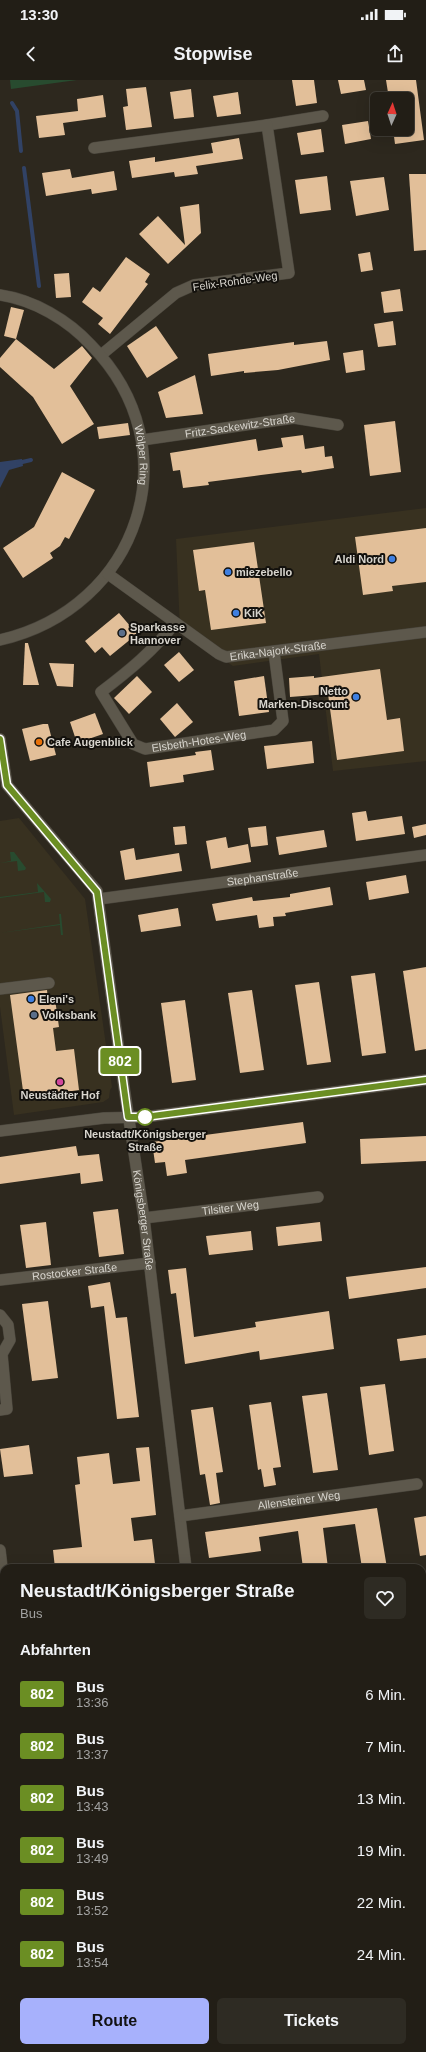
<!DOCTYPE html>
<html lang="de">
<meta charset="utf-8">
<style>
body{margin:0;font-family:Arial,sans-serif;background:#2e2b23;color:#f1f3f6;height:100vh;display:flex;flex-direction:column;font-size:15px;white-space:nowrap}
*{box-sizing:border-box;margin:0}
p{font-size:13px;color:#a2a2a1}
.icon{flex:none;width:22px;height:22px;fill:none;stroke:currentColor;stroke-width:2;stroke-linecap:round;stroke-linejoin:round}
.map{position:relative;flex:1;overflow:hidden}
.drawer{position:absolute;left:0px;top:1484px;width:426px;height:488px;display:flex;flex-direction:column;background:#221e16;border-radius:12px 12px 0 0;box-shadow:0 4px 16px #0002,0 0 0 1px #3f3c35}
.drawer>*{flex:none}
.badge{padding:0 8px;border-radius:3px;font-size:14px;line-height:26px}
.needle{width:26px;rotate:3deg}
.fabs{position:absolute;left:370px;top:12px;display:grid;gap:8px}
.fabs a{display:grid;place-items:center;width:44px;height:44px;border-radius:6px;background:#221e16;box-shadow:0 4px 16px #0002,0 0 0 1px #3f3c35;font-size:20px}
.map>.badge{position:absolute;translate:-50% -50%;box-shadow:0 0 0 2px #fff}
h2{padding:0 20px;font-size:15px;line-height:36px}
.round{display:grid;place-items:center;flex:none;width:42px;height:42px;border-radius:6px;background:#2e2b23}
.head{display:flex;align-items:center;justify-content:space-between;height:68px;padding:0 20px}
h1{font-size:19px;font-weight:800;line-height:30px}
.action{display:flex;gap:8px;margin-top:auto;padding:8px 20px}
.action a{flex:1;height:46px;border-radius:6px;background:#a7b1fc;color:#111;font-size:16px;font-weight:800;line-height:46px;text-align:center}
.action a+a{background:#2e2b23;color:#f1f3f6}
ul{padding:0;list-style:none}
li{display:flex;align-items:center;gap:12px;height:52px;padding:0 20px}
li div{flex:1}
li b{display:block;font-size:15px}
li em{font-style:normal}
li .badge{min-width:44px;font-weight:700;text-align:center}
.status{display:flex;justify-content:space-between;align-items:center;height:28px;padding:0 20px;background:#221e16;direction:ltr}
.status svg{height:11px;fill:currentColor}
header{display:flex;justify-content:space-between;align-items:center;height:52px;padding:0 20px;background:#221e16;font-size:18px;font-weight:800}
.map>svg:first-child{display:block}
.built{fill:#383120}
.green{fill:#284b2f}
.water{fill:#314265}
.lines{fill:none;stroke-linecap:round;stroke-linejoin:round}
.stream{stroke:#314265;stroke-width:4}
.building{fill:#e2bf99}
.minor-casing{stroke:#48443b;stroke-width:12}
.minor{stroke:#5d584c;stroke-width:11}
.line-casing{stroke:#fff;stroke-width:9}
.line{stroke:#6b8e23;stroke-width:6}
.shop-dot{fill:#3f7fe0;stroke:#13110d;stroke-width:1.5}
.service-dot{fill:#5c6f8a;stroke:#13110d;stroke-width:1.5}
.food-dot{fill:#e8710a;stroke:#13110d;stroke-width:1.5}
.hotel-dot{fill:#d1479c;stroke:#13110d;stroke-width:1.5}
.stop-dot{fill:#fff;stroke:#6b8e23;stroke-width:2}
.labels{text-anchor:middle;stroke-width:4;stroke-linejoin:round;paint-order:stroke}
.street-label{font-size:11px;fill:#d8d5ce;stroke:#13110d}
.poi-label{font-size:11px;font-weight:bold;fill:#d8d5ce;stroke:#13110d;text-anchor:start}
.stop-label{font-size:11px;font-weight:bold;fill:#d8d5ce;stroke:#13110d}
</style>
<div class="status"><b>13:30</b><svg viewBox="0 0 49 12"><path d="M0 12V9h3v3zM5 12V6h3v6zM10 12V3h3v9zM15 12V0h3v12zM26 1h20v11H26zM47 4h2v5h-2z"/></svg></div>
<header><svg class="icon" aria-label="back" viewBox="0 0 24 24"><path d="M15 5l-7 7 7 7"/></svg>Stopwise<svg class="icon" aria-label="share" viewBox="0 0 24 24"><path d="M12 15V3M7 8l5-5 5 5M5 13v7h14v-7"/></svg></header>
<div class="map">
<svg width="426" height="1972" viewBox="0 0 426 1972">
<rect width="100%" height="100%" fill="#2d281e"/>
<g class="built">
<path d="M426,428V681L333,691L319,574L233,586L180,550L176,459Z"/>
<path d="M19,738L85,819L112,1007L110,1010L109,1018L103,1022L14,1035L0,927V741Z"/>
</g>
<g class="green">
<path d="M10,0H77L11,9Z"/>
<path d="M10,772H14L26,788L25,790L18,791L17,781L0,783L11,781Z"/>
<path d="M37,803L51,819L50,822H45L44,812L0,818V817L38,812Z"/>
<path d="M59,834H61L63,855H61L60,845L0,853L60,844Z"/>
<rect x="0" y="1655" width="4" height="31"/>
</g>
<path class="water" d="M22,379L23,386L9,390L0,408V382Z"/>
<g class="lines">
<g class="stream">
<path d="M12,23L17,31L21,71"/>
<path d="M24,88L39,206"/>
<path d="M18,383L31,380"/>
</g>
</g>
<g class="building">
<path d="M292,0H314L317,23L296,26Z"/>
<path d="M338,0H364L366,10L341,14Z"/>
<path d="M386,0H416L424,60L395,64L393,49H407V19H389Z"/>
<path d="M146,7L152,47L126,50L123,27L128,26L126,9Z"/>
<path d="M191,9L194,37L174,39L170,12Z"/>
<path d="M238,12L241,34L217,37L213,16Z"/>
<path d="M103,15L106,37L63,43L65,55L39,58L36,36L78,31L77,19Z"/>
<path d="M368,41L371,59L345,64L342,45Z"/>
<path d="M321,49L324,72L301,75L297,53Z"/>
<path d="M239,58L243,79L196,86L198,94L175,97L174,92L132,98L129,81L155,77V82L213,73L211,63Z"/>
<path d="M70,89L72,98L114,91L117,110L92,114L91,109L46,116L42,93Z"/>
<path d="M409,94H426V170L414,171Z"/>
<path d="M327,96L331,130L300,134L295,100Z"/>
<path d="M384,97L389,130L356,136L350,101Z"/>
<path d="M199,124L201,153L168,184L139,154L158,136L185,165L180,127Z"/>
<path d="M370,172L373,190L361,192L358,174Z"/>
<path d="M126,177L150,194L145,202L148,204L110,254L98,244L103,238L82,222L93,207L100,212Z"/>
<path d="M69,193L71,217L56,218L54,194Z"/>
<path d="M400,209L403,231L384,233L381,212Z"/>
<path d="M11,227L24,230L16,259L4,256Z"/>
<path d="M393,241L396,265L378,267L374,244Z"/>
<path d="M156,246L178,278L147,298L127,266Z"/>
<path d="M16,259L54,289L82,266L92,278L70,306L94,344L62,364L33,317L0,287V278Z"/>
<path d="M327,261L330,280L278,290L244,293V291L211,296L208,274L294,262V265Z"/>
<path d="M363,270L365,290L346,293L343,273Z"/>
<path d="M195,295L203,334L166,338L158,312Z"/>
<path d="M395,341L401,392L370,396L364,345Z"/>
<path d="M128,343L130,355L99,359L97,347Z"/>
<path d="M303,355L305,369L324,366L325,377L332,376L334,388L302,393L301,390L261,395L208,402L209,405L183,408L180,390L173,391L170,373L256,359L258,371L283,367L281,358Z"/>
<path d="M62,392L95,410L69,459L65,457L60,466L50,473L53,478L23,498L3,468L34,447Z"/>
<path d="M426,448V502L392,506L393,511L363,515L355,457Z"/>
<path d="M254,462L266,543L211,550L205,510L199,511L193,470Z"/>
<path d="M119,533L137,554L110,576L102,567L95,573L85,561Z"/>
<path d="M25,563H28L39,605H23Z"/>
<path d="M179,572L194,590L179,602L164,585Z"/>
<path d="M49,583L74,584L73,607L57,606Z"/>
<path d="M380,589L387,640L400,638L404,671L337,680L328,614L290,617L289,598L314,596V598Z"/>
<path d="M137,596L152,612L129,634L114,618Z"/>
<path d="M264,596L269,632L239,636L234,601Z"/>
<path d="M177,623L193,642L175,657L160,639Z"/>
<path d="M95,633L103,654L77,663L70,642Z"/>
<path d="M43,644H48L56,675L30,681L22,649Z"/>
<path d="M312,661L314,683L267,689L264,666Z"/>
<path d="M211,670L214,690L183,695L184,702L150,707L147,682L196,675L195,672Z"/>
<path d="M366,731L368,741L402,736L405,754L356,761L352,733Z"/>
<path d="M426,744V755L414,758L412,747Z"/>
<path d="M185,746L187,764L175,765L173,747Z"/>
<path d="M266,746L268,765L251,767L248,748Z"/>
<path d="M324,750L327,767L279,775L276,757Z"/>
<path d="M226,757L228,768L248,764L251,782L211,789L206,761Z"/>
<path d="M134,768L136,780L179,773L182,791L125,800L120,771Z"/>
<path d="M406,795L409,813L369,820L366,802Z"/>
<path d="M330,807L333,825L285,833L286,836L273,837L274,846L259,848L257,835L216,841L212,824L252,817L253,821L290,817V814Z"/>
<path d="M178,828L181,846L141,852L138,835Z"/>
<path d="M426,887V969L415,971L403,891Z"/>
<path d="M375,893L386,973L362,976L351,896Z"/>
<path d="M319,902L331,982L307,985L295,905Z"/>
<path d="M47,910L48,920L55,919L59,947L53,948L56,971L74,969L79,1010L24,1018L10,915Z"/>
<path d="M252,910L264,990L240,993L228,913Z"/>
<path d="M185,920L196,1000L172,1003L161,923Z"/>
<path d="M303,1042L306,1063L185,1080L187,1093L167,1096L165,1082L155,1083L152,1062Z"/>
<path d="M426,1056V1081L361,1084L360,1059Z"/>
<path d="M76,1066L78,1076L99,1074L103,1101L81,1104L80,1093L0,1104V1077Z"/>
<path d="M118,1129L124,1174L99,1177L93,1132Z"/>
<path d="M46,1142L51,1185L26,1188L20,1145Z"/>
<path d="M320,1142L322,1161L278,1166L276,1147Z"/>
<path d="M251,1151L253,1170L209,1175L206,1156Z"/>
<path d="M426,1187V1208L349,1219L346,1197Z"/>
<path d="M186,1188L194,1257L256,1247L255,1242L329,1231L334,1269L260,1280L259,1271L185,1284L176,1213L171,1214L168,1190Z"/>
<path d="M110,1202L116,1238L127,1237L139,1337L117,1339L104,1226L91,1228L88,1206Z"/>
<path d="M48,1221L58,1298L32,1301L22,1224Z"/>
<path d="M426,1255V1278L400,1281L397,1259Z"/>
<path d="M385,1304L394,1371L369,1375L360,1307Z"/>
<path d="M327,1313L338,1390L313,1393L302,1316Z"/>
<path d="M271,1322L281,1387L273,1388L276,1405L264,1407L261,1389L258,1390L249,1325Z"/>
<path d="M213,1327L223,1392L216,1393L220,1423L210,1425L205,1394L200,1395L191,1330Z"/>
<path d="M29,1365L33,1394L4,1397L0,1369Z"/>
<path d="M149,1367L156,1435L131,1438L134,1461L152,1459L155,1484L122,1488H55L53,1470L82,1467L75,1405L80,1404L77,1377L109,1373L113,1404L140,1401L136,1368Z"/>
<path d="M377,1428L387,1488H362L355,1444L323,1448L328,1488H303L298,1451L259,1457L261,1471L209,1478L205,1452Z"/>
<path d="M426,1436V1475L420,1476L414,1438Z"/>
</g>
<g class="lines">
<defs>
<g id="minor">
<path d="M267,45L323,36"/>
<path d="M94,68L267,45L289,193L194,205L176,213L101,275"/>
<path id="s1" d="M0,215C34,220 68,240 91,265C193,369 139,528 0,560"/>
<path id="s2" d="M142,360L294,338L338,345"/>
<path id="s3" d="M108,494L219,574L226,577L426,552"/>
<path id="s4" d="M175,543C153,571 130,590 101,612L133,664L145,669L274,650L283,641L274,572"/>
<path id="s5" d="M0,659L7,705L97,811L124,1007L144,1138L186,1488"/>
<path id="s6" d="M99,819L426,775"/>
<path d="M0,909L49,903"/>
<path d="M0,1051L104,1038L145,1037L426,1000"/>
<path id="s7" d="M144,1138L318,1117"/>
<path id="s8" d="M0,1200L150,1183"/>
<path d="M0,1235L8,1245L10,1260L2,1274L7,1329L0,1330"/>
<path id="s9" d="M180,1436L417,1404"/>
<path d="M0,1470L4,1504"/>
<path d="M0,1583L4,1582"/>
<path d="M422,1611L426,1610"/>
<path d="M0,1756L4,1755"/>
<path d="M422,1866L426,1898"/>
<path d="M0,1925H4"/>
<path d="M246,1968L247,1972"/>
</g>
</defs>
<use href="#minor" class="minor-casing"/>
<use href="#minor" class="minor"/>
</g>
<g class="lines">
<defs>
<path id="line" d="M0,659L7,705L97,812L128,1037H145L426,1000"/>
</defs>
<use href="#line" class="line-casing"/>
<use href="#line" class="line"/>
</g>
<g class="shop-dot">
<circle cx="392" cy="479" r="4"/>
<circle cx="228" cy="492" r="4"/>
<circle cx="236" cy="533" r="4"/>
<circle cx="356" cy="617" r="4"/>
<circle cx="31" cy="919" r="4"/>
</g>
<g class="service-dot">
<circle cx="122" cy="553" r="4"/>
<circle cx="34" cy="935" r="4"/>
</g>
<circle class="food-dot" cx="39" cy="662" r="4"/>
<circle class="hotel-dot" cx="60" cy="1002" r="4"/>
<circle class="stop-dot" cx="145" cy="1037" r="8"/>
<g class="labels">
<g class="street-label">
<text transform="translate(235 201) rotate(-8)" y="4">Felix-Rohde-Weg</text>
<text dy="4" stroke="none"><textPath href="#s2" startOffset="99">Fritz-Sackewitz-Straße</textPath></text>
<text dy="4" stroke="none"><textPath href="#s1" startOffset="230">Wölper Ring</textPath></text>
<text dy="4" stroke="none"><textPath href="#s3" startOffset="197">Erika-Najork-Straße</textPath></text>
<text dy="4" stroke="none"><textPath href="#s4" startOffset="230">Elsbeth-Hotes-Weg</textPath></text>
<text dy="4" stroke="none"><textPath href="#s6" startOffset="165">Stephanstraße</textPath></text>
<text dy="4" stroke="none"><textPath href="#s7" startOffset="87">Tilsiter Weg</textPath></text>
<text dy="4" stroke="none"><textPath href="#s5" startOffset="518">Königsberger Straße</textPath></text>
<text dy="4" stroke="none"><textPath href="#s8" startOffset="75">Rostocker Straße</textPath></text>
<text dy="4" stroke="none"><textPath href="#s9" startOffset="120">Allensteiner Weg</textPath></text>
</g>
<g class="poi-label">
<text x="384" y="483" text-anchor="end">Aldi Nord</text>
<text x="236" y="496">miezebello</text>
<text x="244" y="537">KiK</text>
<text x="130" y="551">Sparkasse<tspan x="130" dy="13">Hannover</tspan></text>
<text x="348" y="615" text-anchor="end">Netto<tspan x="348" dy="13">Marken-Discount</tspan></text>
<text x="47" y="666">Cafe Augenblick</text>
<text x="39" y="923">Eleni's</text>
<text x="42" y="939">Volksbank</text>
<text x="60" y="1019" text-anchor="middle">Neustädter Hof</text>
</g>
<g class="stop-label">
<text x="145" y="1058">Neustadt/Königsberger<tspan x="145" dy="13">Straße</tspan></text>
</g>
</g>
</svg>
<div class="fabs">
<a><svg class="needle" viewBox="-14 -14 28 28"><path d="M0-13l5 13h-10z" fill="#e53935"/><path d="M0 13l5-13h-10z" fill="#a2a2a1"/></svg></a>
</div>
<b class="badge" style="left:120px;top:981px;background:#6b8e23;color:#fff">802</b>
<section class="drawer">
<div class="head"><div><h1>Neustadt/Königsberger Straße</h1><p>Bus</p></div><a class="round"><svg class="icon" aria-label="heart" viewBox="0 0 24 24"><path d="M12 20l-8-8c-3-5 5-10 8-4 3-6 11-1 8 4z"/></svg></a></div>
<h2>Abfahrten</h2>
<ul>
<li><span class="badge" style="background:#6b8e23;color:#fff">802</span><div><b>Bus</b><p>13:36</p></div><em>6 Min.</em></li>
<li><span class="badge" style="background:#6b8e23;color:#fff">802</span><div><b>Bus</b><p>13:37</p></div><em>7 Min.</em></li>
<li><span class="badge" style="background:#6b8e23;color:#fff">802</span><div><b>Bus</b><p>13:43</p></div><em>13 Min.</em></li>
<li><span class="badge" style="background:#6b8e23;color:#fff">802</span><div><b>Bus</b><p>13:49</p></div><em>19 Min.</em></li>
<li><span class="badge" style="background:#6b8e23;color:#fff">802</span><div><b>Bus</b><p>13:52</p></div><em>22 Min.</em></li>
<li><span class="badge" style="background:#6b8e23;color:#fff">802</span><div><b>Bus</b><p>13:54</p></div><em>24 Min.</em></li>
</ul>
<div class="action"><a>Route</a><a>Tickets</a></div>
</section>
</div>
